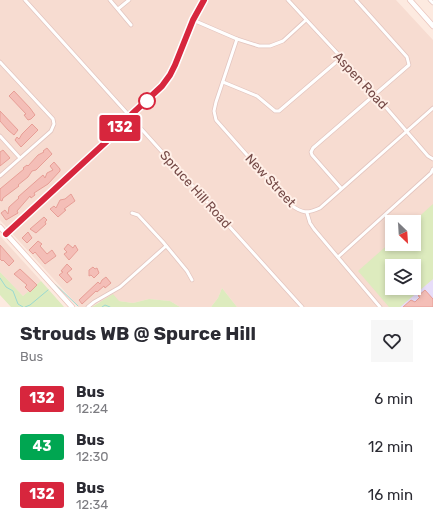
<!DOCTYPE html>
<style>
body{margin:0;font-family:Rubik,sans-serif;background:#f7f7f7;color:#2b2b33;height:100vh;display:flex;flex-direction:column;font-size:15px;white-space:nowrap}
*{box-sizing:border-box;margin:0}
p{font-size:13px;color:#7c7c81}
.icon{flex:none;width:22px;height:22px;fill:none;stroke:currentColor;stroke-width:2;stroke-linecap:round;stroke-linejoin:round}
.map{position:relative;height:307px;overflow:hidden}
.drawer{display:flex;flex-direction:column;background:#fff;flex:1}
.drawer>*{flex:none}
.badge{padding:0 8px;border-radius:3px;font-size:14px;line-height:26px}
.needle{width:26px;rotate:155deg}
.controls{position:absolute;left:385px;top:215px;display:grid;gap:8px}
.controls a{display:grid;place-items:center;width:36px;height:36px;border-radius:0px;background:#fff;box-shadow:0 2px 6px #0003;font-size:20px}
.map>.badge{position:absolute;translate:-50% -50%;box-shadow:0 0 0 2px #fff}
.round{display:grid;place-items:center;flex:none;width:42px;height:42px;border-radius:0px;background:#f7f7f7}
.head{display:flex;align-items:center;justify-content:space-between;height:68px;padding:0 20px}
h1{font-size:19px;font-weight:700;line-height:30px}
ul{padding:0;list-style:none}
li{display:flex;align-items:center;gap:12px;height:48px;padding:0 20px}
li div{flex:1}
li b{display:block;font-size:15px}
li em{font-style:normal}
li .badge{min-width:44px;font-weight:700;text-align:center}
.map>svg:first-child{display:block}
.residential{fill:#f7dcd1;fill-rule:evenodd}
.education{fill:#e7ddf9}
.green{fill:#ddebbe;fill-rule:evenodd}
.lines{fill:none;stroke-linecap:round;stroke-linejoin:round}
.stream{stroke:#9ad9d1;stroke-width:1}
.building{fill:#f4beb7;stroke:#e79e96}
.street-casing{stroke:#e3c5bf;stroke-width:4.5}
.secondary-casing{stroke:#e9c4bc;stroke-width:6}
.street{stroke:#fff;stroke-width:3}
.secondary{stroke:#fff;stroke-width:4.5}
.line-casing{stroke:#fff;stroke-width:9}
.line{stroke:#d7263d;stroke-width:6}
.stop-dot{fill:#fff;stroke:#d7263d;stroke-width:2}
.labels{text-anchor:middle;stroke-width:4;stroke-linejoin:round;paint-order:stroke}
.street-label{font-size:13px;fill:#754a47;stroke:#ffefe7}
</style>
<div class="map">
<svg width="433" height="307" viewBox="0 0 433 307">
<rect width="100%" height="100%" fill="#fdeae0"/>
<g class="residential">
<path d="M0,0H396L433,40V307H237L222,288L218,298L211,307H180L170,301L149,299L133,303L119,301L99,302L92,307H79L0,220ZM392,222H414V244H392ZM392,266H414V288H392Z"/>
<path d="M0,236L41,281L23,296L0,272Z"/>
</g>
<path class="education" d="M433,279V307H400Z"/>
<g class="green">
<path d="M433,204V279L400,307H389L358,271L392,241V244H414V222H413ZM392,266H414V288H392Z"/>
<path d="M0,272L23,296L41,281L64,307H11L0,295Z"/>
<path d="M222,288L237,307H211L218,298Z"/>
<path d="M113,294L119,301L133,303L149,299L170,301L180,307H92Z"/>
</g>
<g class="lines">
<g class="stream">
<path d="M0,278L6,287L13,291L18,304L23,307"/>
<path d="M55,284L78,306"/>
<path d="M25,307L30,305L48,290"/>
<path d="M102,307L105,305L110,307"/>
</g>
</g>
<g class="building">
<path d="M14,91L30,108L35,115L31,119L28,120L24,115L26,114L9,96Z"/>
<path d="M0,111L18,130L14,135L8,130L0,121Z"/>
<path d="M32,124L38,130L21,147L15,140L17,137L19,139L22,134Z"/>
<path d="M47,148L52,154L36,170L32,171L28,177L18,185L19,186L3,198L2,201L0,200V189L24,169L23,168L27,165L28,166L38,155L44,152L43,151Z"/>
<path d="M3,150L10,158L0,166V152Z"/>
<path d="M54,162L60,169V171L48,184L34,193L35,195L31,198L30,196L17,211L18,213L6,220L1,213L5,210L8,214L9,207L19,198L18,197L43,175L45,178L47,173L53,170L50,166Z"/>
<path d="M71,194L75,201L64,209L66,210L58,217L50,209L54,206L56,208L60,200L65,199Z"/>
<path d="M44,217L47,220L45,222L46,224L36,233L30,229Z"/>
<path d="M28,232L32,238L27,243L22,238Z"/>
<path d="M38,241L42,244L40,246L47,254L52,250L56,256L45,264L35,252L33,254L29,250Z"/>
<path d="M68,244L73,248L75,245L78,250L69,260L64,254L67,252L64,249Z"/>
<path d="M0,245L14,261L9,266L3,260L2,261L0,259Z"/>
<path d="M67,264L72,269L67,273L72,279L67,283L59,275L63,272L61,271Z"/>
<path d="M93,267L95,269L97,268L99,273L94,278L91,275L89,276V270Z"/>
<path d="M20,269L37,285L30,292L25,287L27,285L14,274Z"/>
<path d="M106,277L111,283L105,288L104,286L97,292L96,291L82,304L79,300L98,282L100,284L102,280Z"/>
<path d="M425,290L433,299V307H403L411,300L415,302L420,297L418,296Z"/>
</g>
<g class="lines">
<defs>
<g id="street">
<path d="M25,0L302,307"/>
<path d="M110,0L131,25"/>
<path d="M288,0L364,82L428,156L433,159"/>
<path d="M430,0L433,3"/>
<path d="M118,9L129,0"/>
<path d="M193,20L237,39L259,46H270L283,41L306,20"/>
<path d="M237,39L216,102L214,111L216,120L291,205C302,213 307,214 320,208L433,108"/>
<path d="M0,62L53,119L54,124L51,131L0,176"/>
<path d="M223,82L257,96L275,111H279L341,58"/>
<path d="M0,136L20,158"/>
<path d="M341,188L312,155L311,152L313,148L409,65L407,57L356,0"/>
<path d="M132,213L138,215L163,242L187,271L192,280"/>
<path d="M307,213L310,223L314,229L380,307"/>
<path d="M338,257L431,173L433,169"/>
<path d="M88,307L94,302L120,287L166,246"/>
</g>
<g id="secondary">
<path d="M410,0L433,26"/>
<path d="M0,227L72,307"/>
<path d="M6,234L107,141L132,114L162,86L170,75L175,65L193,20L204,0"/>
</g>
</defs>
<use href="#street" class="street-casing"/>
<use href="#secondary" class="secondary-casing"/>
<use href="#street" class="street"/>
<use href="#secondary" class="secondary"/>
</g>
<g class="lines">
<defs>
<path id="line" d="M6,234L107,141L132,114L162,86L170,75L175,65L193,20L204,0"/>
</defs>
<use href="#line" class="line-casing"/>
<use href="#line" class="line"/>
</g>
<circle class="stop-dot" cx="147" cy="101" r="8"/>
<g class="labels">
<g class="street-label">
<text transform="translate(361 80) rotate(47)" y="5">Aspen Road</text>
<text transform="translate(271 180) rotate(47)" y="5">New Street</text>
<text transform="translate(196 189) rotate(48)" y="5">Spruce Hill Road</text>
</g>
</g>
</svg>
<div class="controls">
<a><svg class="needle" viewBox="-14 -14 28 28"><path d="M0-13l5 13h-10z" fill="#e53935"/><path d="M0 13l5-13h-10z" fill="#7c7c81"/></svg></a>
<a><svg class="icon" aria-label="layers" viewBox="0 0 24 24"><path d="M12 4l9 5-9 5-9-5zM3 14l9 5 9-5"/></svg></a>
</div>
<b class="badge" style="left:120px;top:128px;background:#d7263d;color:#fff">132</b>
</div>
<section class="drawer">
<div class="head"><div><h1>Strouds WB @ Spurce Hill</h1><p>Bus</p></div><a class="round"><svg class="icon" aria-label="heart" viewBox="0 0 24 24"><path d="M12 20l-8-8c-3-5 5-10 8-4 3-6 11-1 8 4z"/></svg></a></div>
<ul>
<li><span class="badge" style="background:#d7263d;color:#fff">132</span><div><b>Bus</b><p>12:24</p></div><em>6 min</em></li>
<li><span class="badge" style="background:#00a651;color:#fff">43</span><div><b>Bus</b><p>12:30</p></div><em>12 min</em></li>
<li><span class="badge" style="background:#d7263d;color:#fff">132</span><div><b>Bus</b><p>12:34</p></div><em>16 min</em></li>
</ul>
</section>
